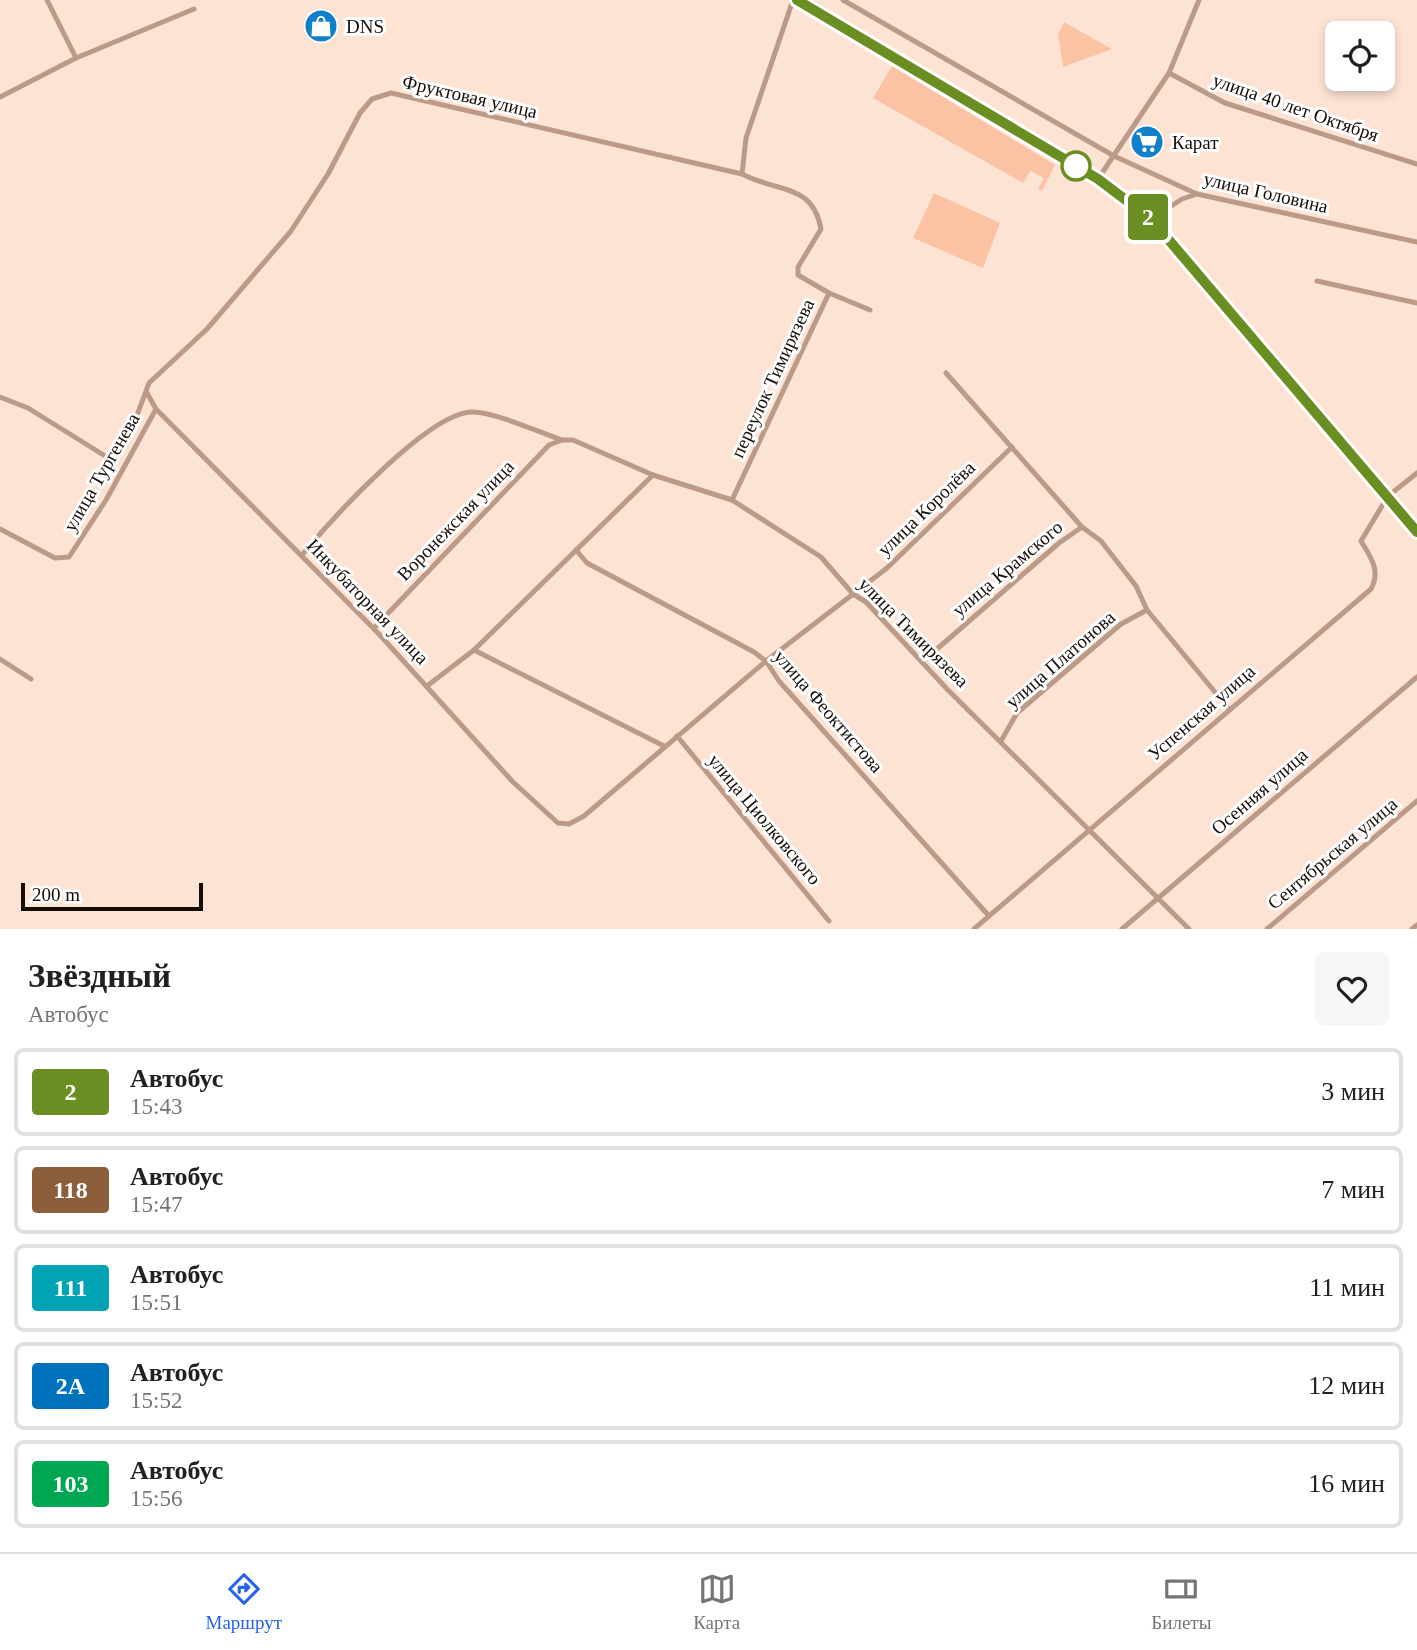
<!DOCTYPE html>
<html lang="ru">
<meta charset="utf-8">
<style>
body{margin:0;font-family:Georgia,serif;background:#f6f6f6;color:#202124;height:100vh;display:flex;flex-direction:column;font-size:26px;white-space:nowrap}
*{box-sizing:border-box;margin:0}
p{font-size:23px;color:#757577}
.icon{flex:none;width:38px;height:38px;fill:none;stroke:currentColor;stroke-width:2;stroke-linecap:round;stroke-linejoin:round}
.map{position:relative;height:929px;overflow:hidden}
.side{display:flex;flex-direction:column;background:#fff;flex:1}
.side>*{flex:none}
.badge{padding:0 14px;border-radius:5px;font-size:24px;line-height:46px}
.controls{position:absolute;left:1325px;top:21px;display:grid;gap:14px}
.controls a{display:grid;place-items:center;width:70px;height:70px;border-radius:10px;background:#fff;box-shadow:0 4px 10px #0003;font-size:35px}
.scale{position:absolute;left:21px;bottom:18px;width:182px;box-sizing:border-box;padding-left:7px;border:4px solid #170d07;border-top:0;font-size:19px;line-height:24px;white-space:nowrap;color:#170d07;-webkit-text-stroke:5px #fff;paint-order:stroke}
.map>.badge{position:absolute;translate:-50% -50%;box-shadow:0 0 0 4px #fff}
.round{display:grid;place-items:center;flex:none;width:74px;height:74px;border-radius:10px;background:#f6f6f6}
.headline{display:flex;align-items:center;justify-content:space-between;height:119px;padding:0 28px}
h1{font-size:33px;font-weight:700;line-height:52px}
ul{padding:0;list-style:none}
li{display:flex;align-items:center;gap:21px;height:88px;margin:0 14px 10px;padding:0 14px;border:4px solid #e0e0e0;border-radius:10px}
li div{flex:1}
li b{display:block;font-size:26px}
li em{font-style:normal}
li .badge{min-width:77px;font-weight:700;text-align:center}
.menu{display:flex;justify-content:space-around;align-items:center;height:98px;border-top:2px solid #e0e0e0;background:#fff;font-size:19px;color:#757577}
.menu a{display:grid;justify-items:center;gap:4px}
.menu .selected{color:#2563eb}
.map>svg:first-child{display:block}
.green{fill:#fbc3a3}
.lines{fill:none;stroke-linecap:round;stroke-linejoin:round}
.street{stroke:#bb9a88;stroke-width:5}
.primary{stroke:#905836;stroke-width:8}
.line-casing{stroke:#fff;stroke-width:16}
.line{stroke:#6b8e23;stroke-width:10}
.stop-dot{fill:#fff;stroke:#6b8e23;stroke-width:3.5}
.labels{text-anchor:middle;stroke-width:6;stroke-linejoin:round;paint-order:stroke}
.poi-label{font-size:19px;fill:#170d07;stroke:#fff;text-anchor:start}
.street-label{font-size:19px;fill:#170d07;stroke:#fff}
</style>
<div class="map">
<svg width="1417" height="929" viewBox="0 0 1417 929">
<rect width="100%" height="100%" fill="#fde3d4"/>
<g class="green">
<path d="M1064,22L1112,49L1063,67L1058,34Z"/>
<path d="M892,66L1055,165L1042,191L1038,189L1044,178L1031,171L1023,183L873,98Z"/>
<path d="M934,193L1000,223L983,268L913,238Z"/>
</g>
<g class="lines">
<g class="street">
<path d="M47,0L76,58"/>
<path d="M843,0L1114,156L1197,194L1417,242"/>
<path d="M1169,73L1225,103L1417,164"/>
<path d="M0,97L76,58L194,9"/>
<path d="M742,174L746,138L793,0"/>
<path d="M1098,179L1169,73L1199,0"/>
<path d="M1151,219L1182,199L1197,194"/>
<path d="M1317,281L1417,303"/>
<path d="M829,293L870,310"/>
<path d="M946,373L1082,527L1101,541L1136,586L1147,610L1229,709"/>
<path d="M147,393L156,409L378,633L513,782L558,823L569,824L584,816L766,661L887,568L1012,447"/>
<path d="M0,397L28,408L110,459L121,451L127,442L149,383L207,329L291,231L328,174L360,113L372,99L391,93L742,174C778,193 813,183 821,229L798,267V275L829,293L732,500"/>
<path d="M0,529L55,558L69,557L106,500L156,409"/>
<path d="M576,550L587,563L754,652L766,661L779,681L989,916"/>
<path d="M302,555C330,521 431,409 474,412C496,413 539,432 562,440H573L653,475L732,500L821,557L853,594L866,602L948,690L1189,929"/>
<path d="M374,628L549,445L562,440"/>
<path d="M474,650L664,746"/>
<path d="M0,659L31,679"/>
<path d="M922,662L1059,543L1082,527"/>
<path d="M427,686L474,650L653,475"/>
<path d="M677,736L829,921"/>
<path d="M1001,741L1017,713L1121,624L1147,610"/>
<path d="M974,929L1371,589C1381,570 1371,558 1361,541L1388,496L1417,473"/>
<path d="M1122,929L1417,677"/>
<path d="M1267,929L1417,801"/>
<path d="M1412,929L1417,925"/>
</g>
<path class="primary" d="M797,0L1098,179L1151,219L1417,532"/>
</g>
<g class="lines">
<defs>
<path id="line" d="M797,0L1098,179L1151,219L1417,532"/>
</defs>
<use href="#line" class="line-casing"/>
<use href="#line" class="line"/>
</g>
<defs>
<symbol id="shop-disc" viewBox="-11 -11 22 22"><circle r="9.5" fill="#127fc9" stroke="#fff"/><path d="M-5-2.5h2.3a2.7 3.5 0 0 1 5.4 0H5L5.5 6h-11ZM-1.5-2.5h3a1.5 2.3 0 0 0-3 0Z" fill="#fff"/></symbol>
<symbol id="supermarket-disc" viewBox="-11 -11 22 22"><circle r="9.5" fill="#127fc9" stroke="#fff"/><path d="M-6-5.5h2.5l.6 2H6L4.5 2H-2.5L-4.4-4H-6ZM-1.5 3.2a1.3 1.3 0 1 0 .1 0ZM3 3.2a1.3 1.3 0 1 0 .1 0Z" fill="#fff"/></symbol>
</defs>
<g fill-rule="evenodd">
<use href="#shop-disc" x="302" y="7" width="38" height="38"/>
<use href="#supermarket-disc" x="1128" y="123" width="38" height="38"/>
</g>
<circle class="stop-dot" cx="1076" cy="166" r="14"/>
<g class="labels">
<g class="poi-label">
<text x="346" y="33">DNS</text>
<text x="1172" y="149">Карат</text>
</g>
<g class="street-label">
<text transform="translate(470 96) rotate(13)" y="7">Фруктовая улица</text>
<text transform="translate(1296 107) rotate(19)" y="7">улица 40 лет Октября</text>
<text transform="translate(1266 192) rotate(13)" y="7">улица Головина</text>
<text transform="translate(772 378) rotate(-65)" y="7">переулок Тимирязева</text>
<text transform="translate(101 472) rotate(-60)" y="7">улица Тургенева</text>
<text transform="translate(926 508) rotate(-44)" y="7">улица Королёва</text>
<text transform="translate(455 520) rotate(-46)" y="7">Воронежская улица</text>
<text transform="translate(1007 568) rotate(-40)" y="7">улица Крамского</text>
<text transform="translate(368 601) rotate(46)" y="7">Инкубаторная улица</text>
<text transform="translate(914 632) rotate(45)" y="7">улица Тимирязева</text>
<text transform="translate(1060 659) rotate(-41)" y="7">улица Платонова</text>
<text transform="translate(829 711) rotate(49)" y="7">улица Феоктистова</text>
<text transform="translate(1201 712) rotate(-41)" y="7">Успенская улица</text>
<text transform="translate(1259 791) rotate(-41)" y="7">Осенняя улица</text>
<text transform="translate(765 819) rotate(50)" y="7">улица Циолковского</text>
<text transform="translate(1332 853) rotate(-40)" y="7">Сентябрьская улица</text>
</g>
</g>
</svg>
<div class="controls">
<a><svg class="icon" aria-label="locate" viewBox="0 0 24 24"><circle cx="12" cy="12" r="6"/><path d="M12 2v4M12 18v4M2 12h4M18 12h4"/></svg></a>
</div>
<div class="scale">200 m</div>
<b class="badge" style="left:1148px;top:217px;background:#6b8e23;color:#fff">2</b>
</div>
<section class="side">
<div class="headline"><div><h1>Звёздный</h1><p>Автобус</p></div><a class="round"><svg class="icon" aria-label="heart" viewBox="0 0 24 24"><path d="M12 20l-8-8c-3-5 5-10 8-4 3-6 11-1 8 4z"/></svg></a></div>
<ul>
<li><span class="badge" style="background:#6b8e23;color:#fff">2</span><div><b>Автобус</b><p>15:43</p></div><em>3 мин</em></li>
<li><span class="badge" style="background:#8b5e3c;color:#fff">118</span><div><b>Автобус</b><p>15:47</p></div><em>7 мин</em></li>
<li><span class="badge" style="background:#00a3b4;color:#fff">111</span><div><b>Автобус</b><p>15:51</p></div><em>11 мин</em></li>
<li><span class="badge" style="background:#0072bc;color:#fff">2А</span><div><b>Автобус</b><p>15:52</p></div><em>12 мин</em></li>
<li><span class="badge" style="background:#00a651;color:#fff">103</span><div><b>Автобус</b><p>15:56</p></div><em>16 мин</em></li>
</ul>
</section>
<nav class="menu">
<a class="selected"><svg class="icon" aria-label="directions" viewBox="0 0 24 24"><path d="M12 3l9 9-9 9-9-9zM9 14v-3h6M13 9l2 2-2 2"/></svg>Маршрут</a>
<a><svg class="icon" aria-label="map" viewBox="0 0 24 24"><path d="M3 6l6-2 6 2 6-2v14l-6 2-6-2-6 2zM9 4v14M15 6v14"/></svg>Карта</a>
<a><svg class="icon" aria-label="tickets" viewBox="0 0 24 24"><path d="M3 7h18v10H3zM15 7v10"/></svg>Билеты</a>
</nav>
